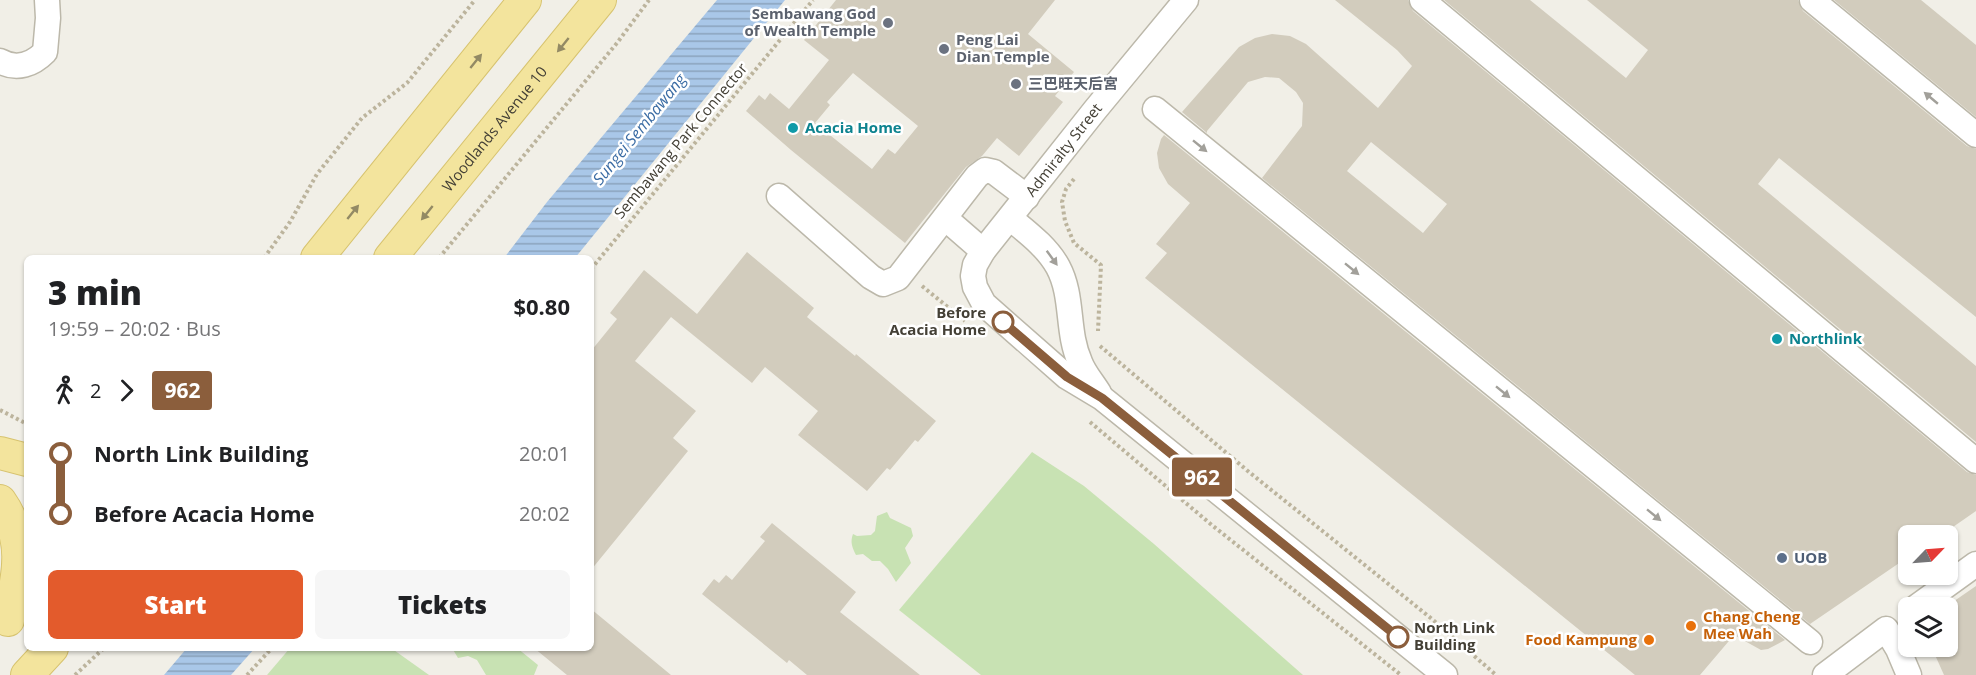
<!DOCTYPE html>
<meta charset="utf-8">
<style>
body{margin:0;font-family:"Open Sans","Noto Sans SC",sans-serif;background:#f6f6f6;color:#202124;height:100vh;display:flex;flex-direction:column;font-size:22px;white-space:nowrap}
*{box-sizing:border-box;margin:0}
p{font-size:20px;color:#757577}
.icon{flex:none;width:33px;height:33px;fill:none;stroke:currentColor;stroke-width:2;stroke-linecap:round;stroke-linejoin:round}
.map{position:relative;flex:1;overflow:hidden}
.drawer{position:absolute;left:24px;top:255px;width:570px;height:396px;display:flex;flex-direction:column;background:#fff;border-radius:9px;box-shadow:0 2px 4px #0004}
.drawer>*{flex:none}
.badge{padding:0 12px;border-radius:4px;font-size:21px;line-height:39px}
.needle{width:39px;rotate:65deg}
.controls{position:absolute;left:1898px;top:525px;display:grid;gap:12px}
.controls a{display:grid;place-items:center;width:60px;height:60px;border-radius:9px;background:#fff;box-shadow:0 2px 4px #0004;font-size:30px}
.map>.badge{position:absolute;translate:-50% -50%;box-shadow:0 0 0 3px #fff}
.legs{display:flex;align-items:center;gap:9px;height:66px;padding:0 24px;font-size:20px}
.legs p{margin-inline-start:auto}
.summary{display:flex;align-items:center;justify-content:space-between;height:102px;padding:0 24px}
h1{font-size:33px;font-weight:800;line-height:45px}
.button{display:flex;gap:12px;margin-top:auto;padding:12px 24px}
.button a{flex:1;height:69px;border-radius:9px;background:#e35b2c;color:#fff;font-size:24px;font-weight:800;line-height:69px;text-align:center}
.button a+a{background:#f6f6f6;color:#202124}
ul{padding:0 24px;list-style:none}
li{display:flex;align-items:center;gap:21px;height:60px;font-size:22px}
li i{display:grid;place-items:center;width:9px;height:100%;margin:0 8px;background:currentColor}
li i::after{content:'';width:15px;height:15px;margin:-8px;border:4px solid;border-radius:50%;background:#fff}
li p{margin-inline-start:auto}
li:first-child i{background:linear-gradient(#0000 50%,currentColor 0)}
li:last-child i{background:linear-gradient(currentColor 50%,#0000 0)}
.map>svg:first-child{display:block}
.green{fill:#c8e2b3}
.water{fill:url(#water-rules)}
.building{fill:#d2ccbd;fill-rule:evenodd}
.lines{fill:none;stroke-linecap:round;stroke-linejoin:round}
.minor-casing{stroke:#bcb8aa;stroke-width:27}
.major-casing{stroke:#d7c36f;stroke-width:34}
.path{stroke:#bcb49d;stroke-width:4;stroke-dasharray:3 3;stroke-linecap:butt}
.minor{stroke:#fff;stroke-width:24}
.major{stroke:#f3e49d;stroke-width:32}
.oneway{fill:#938a64}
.oneway2{fill:#a2a09a}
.line-1-casing{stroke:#fff;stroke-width:14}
.line-1{stroke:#8b5e3c;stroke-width:9}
.worship-dot{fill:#6b7280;stroke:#fff;stroke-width:2}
.culture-dot{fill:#0f9aa8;stroke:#fff;stroke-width:2}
.stop-1-dot{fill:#fff;stroke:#8b5e3c;stroke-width:3}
.service-dot{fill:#5c6f8a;stroke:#fff;stroke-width:2}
.food-dot{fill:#e8710a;stroke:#fff;stroke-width:2}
.labels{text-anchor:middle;stroke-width:5;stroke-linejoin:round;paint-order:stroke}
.worship-label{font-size:15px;font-weight:bold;fill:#5b616d;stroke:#fff;text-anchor:start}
.culture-label{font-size:15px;font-weight:bold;fill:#0d838f;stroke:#fff;text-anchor:start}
.street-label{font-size:15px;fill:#444036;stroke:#fff}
.stop-label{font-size:15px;font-weight:bold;fill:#444036;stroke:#fff;text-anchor:end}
.service-label{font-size:15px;font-weight:bold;fill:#4e5e75;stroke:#fff;text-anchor:start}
.food-label{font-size:15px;font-weight:bold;fill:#c56008;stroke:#fff;text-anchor:start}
.water-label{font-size:16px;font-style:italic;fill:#3b6ca4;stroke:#fff}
</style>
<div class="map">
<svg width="1976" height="675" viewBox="0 0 1976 675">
<defs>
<pattern id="water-rules" width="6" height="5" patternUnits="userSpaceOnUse" patternTransform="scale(1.5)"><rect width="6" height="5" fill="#a9c7e8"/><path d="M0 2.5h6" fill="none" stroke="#8ba3bd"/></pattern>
</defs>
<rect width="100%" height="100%" fill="#f1efe7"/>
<g class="green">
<path d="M1032,452L1084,486L1154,544L1303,675H981L899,610Z"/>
<path d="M887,512L890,518L911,528L913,536L905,548L911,563L896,582L888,569L880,561H872L863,554L856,555C852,547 850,542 853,534L857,536L871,535L875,531L877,516Z"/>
<path d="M290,648H391L429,675H267Z"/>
<path d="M452,648H517L538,665L534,675H486L477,660L468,656L458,658Z"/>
</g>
<g class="water">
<path d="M717,0H785L575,258H504L547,202Z"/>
<path d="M187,648H255L231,675H164Z"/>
</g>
<g class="building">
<path d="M836,0H1055L1028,34L1074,72L1055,96L1063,102L1019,156L997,138L982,156L966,167L905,243L791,150L746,111L759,95L765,100L770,93L789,109L829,60L804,40ZM853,73L918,126L895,154L888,149L872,169L815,123L830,105L827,102Z"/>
<path d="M1335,0H1408L1413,11L1967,472L1976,475V511L1940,536H1908V557L1810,624L1262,178L1302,126L1303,103L1296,92L1279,78L1265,77L1248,82L1207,131V133L1182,112L1239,47L1255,38L1272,34L1290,36L1306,44L1378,108L1412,66L1397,50ZM1371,142L1447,204L1423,233L1347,171Z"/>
<path d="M1444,0H1530L1626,78L1648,50L1587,0H1798L1803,11L1967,146L1976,149V317L1779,158L1758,184L1976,366V442Z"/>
<path d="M1834,0H1921L1976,45V117Z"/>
<path d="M1164,135L1785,640L1768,649L1761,650L1734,635L1700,675H1635L1145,278L1167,253L1156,244L1190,203L1168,184L1159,168L1157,153L1161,139Z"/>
<path d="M747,252L814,308L807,317L855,356L856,354L936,421L918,442L915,440L890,470L887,468L867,491L798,435L818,411L765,367L752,383L671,317L635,361L696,411L673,438L688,451L591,570V351L617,319L610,313L644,270L697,314Z"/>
<path d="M772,523L856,592L840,612L920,675H807L789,660L787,663L702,594L714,579L719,583L726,575L732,580L765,541L760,537Z"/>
<path d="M1976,586V675H1944L1931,646H1947V606Z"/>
<path d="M591,609L671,675H567L534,648H591Z"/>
</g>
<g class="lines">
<defs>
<g id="minor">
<path d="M1186,0L1095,110L983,251L975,265L973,276L975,287L984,304L1067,377L1102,398L1445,675"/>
<path d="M1422,0L1976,461"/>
<path d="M1812,0L1976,135"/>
<path d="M0,61C17,71 33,64 45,52L48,18L47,0"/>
<path d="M1155,109L1810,642"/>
<path d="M779,196L871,277L883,284L898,278L977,176L985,170L994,172L1027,197"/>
<path d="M945,218L983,251"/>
<path d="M1010,218C1028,233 1047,247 1058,267C1074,297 1066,331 1080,362C1084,373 1093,383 1099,393"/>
<path d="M1915,608L1976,564"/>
<path d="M1825,675L1886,629L1898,649L1909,675"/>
</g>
<g id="major">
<path d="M317,258L525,0"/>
<path id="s1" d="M390,258L600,0"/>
<path d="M0,453L27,460"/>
<path d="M0,501C28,541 18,576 8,620"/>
<path d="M27,675L52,648"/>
</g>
</defs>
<use href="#minor" class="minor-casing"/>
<use href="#major" class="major-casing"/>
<g class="path">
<path d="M1074,179L1066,189L1062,202L1065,221L1074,243L1101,265L1098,331"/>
<path d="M264,258L290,222L317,174L362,118L407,83L475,0"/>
<path d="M439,258L617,43L649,0"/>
<path d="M591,269L813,0"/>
<path d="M922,286L965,321"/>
<path d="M1100,346L1249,472L1432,619L1496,675"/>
<path d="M0,410L27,424"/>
<path d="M1090,422L1213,526L1401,675"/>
<path d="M75,675L104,648"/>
<path d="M247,675L272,648"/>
</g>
<use href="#minor" class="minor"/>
<use href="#major" class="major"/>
</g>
<defs><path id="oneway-solid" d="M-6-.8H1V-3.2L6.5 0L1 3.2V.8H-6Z" transform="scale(1.5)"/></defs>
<g class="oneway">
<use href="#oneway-solid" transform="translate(563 45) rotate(129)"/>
<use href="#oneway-solid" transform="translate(476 61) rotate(-51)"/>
<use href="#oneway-solid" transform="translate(353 212) rotate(-51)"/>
<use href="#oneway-solid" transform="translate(427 213) rotate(129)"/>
</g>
<g class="oneway2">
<use href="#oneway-solid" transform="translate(1931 98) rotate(-140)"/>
<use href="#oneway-solid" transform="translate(1200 146) rotate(39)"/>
<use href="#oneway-solid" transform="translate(1052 258) rotate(54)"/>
<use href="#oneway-solid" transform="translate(1352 269) rotate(39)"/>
<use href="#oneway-solid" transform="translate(1503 392) rotate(39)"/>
<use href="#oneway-solid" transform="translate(1654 515) rotate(39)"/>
</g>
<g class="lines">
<defs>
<path id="line-1" d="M1003,322L1067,377L1102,398L1398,637"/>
</defs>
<use href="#line-1" class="line-1-casing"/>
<use href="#line-1" class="line-1"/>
</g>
<g class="worship-dot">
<circle cx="888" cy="23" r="6"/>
<circle cx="944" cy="49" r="6"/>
<circle cx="1016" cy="84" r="6"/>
</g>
<g class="culture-dot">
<circle cx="793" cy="128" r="6"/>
<circle cx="1777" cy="339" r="6"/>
</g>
<g class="stop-1-dot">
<circle cx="1003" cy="322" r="10"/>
<circle cx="1398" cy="637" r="10"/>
</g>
<circle class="service-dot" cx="1782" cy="558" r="6"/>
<g class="food-dot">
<circle cx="1691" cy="626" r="6"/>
<circle cx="1649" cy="640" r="6"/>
</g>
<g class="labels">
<g class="worship-label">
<text x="876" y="19" text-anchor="end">Sembawang God<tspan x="876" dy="17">of Wealth Temple</tspan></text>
<text x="956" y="45">Peng Lai<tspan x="956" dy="17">Dian Temple</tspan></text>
<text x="1028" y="89">三巴旺天后宮</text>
</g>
<g class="culture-label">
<text x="805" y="133">Acacia Home</text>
<text x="1789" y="344">Northlink</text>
</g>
<g class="street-label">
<text dy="5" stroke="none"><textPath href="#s1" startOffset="166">Woodlands Avenue 10</textPath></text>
<text transform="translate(681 141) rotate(-50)" y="5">Sembawang Park Connector</text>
<text transform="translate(1064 150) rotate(-52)" y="5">Admiralty Street</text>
</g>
<g class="stop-label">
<text x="986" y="318">Before<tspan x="986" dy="17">Acacia Home</tspan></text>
<text x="1414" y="633" text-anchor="start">North Link<tspan x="1414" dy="17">Building</tspan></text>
</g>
<g class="service-label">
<text x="1794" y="563">UOB</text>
</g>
<g class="food-label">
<text x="1703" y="622">Chang Cheng<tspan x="1703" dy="17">Mee Wah</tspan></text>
<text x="1637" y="645" text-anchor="end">Food Kampung</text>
</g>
<g class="water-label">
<text transform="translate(639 129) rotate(-51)" y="6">Sungei Sembawang</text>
</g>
</g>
</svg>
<div class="controls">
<a><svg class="needle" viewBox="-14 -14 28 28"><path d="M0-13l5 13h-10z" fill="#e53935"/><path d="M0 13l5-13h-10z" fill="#757577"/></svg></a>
<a><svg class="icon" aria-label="layers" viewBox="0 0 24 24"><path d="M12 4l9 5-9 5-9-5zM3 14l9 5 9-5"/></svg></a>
</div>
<b class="badge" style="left:1202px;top:477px;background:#8b5e3c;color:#fff">962</b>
<section class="drawer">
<div class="summary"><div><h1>3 min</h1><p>19:59 – 20:02 · Bus</p></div><b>$0.80</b></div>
<div class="legs"><svg class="icon" aria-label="walk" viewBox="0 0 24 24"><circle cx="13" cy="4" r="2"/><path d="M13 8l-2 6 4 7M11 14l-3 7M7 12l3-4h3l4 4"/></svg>2<svg class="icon" aria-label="forward" viewBox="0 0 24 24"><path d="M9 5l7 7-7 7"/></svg><b class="badge" style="background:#8b5e3c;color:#fff">962</b></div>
<ul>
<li><i style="color:#8b5e3c"></i><b>North Link Building</b><p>20:01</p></li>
<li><i style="color:#8b5e3c"></i><b>Before Acacia Home</b><p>20:02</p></li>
</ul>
<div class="button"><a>Start</a><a>Tickets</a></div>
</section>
</div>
